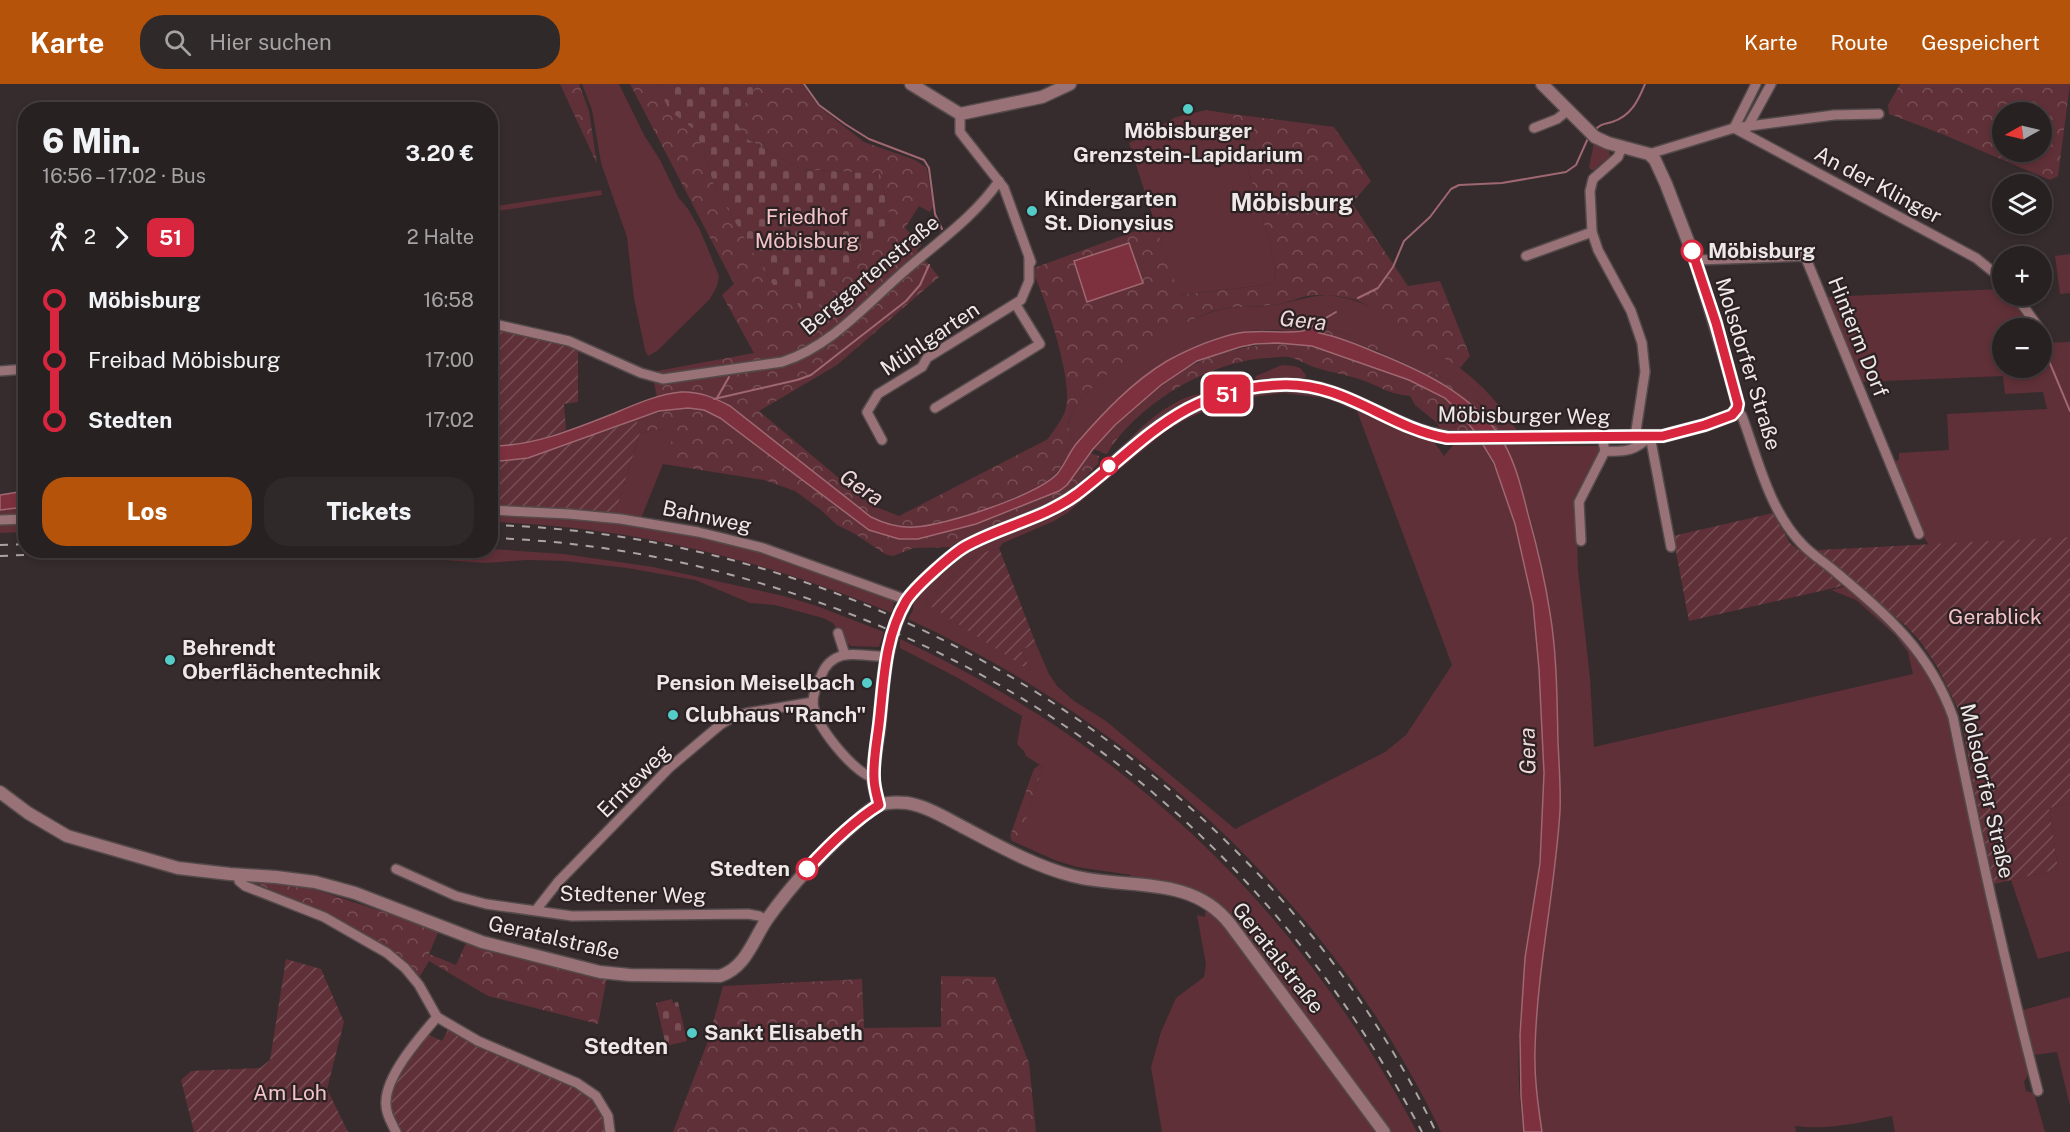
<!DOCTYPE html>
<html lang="de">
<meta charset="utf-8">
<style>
body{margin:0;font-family:"Public Sans",sans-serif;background:#30292a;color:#f1f3f6;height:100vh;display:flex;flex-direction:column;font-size:22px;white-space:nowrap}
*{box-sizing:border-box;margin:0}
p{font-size:20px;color:#a5a3a5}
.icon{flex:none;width:33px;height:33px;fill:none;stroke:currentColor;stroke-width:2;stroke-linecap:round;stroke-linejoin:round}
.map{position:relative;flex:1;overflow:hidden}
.sheet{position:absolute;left:18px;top:18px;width:480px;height:456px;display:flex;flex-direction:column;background:#282122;border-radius:24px;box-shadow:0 3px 9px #0003,0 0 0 2px #443e40}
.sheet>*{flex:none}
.badge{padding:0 12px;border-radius:9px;font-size:21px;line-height:39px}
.needle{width:39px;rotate:262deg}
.fabs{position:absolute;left:1992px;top:18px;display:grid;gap:12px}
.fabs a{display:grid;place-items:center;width:60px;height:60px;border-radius:50%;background:#282122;box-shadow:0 3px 9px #0003,0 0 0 2px #443e40;font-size:30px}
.map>.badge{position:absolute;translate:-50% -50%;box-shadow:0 0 0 3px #fff}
.legs{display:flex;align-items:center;gap:9px;height:66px;padding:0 24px;font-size:20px}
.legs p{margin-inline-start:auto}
.head{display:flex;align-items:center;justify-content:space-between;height:102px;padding:0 24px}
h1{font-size:33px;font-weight:800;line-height:45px}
.cta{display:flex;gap:12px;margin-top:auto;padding:12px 24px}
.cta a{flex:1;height:69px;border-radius:24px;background:#b45309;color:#fff;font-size:24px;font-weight:800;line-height:69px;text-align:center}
.cta a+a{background:#30292a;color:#f1f3f6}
ul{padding:0 24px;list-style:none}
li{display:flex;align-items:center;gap:21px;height:60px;font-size:22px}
li i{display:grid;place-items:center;width:9px;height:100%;margin:0 8px;background:currentColor}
li i::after{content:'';width:15px;height:15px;margin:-8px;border:4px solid;border-radius:50%;background:#282122}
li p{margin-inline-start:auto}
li:first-child i{background:linear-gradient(#0000 50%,currentColor 0)}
li:last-child i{background:linear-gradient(currentColor 50%,#0000 0)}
header{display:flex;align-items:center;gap:36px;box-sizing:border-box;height:84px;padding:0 30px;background:#b45309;color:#fff}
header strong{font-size:28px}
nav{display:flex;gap:33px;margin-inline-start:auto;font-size:21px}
.search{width:420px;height:54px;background:#30292a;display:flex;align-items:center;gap:15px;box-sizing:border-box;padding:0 21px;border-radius:24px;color:#a5a3a5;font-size:22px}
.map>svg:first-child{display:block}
.grass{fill:#5f3037;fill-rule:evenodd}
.forest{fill:url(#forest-crowns);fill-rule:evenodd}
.cemetery{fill:url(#cemetery-stones)}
.garden{fill:url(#garden-furrows)}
.water{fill:#7d303e;stroke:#9f6771;stroke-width:1.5}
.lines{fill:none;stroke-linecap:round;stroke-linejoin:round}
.stream{stroke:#9f6771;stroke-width:2}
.minor-casing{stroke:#544a4b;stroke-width:12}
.tertiary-casing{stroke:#544a4b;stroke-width:15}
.minor{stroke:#987276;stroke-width:9}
.tertiary{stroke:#987276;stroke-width:12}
.rail{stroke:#aca4a4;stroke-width:2;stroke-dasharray:8 8;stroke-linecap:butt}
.line-1-casing{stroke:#fff;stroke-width:14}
.line-1{stroke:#d7263d;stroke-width:9}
.poi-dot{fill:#54cdc8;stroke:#2c2223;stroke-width:2}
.stop-1-dot{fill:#fff;stroke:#d7263d;stroke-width:3}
.labels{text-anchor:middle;stroke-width:4.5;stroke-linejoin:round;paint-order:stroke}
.poi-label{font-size:21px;font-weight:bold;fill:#efe8e8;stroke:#2c2223;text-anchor:start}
.street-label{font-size:21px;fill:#efe8e8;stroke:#2c2223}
.park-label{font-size:21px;fill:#f3c3c8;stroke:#2c2223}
.stop-label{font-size:21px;font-weight:bold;fill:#efe8e8;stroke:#2c2223;text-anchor:start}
.water-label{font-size:22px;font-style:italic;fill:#f0d7d9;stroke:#2c2223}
.neighbourhood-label{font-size:22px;font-weight:bold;fill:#efe8e8;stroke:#2c2223}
.quarter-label{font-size:24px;font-weight:bold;fill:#efe8e8;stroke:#2c2223}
</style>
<header>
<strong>Karte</strong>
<div class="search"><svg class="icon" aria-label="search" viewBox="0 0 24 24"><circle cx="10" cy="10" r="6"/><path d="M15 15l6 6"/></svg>Hier suchen</div>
<nav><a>Karte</a><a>Route</a><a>Gespeichert</a></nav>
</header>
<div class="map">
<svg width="2070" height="1048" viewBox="0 0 2070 1048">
<defs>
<pattern id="forest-crowns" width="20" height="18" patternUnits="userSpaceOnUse" patternTransform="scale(1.5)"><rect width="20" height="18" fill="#5f3037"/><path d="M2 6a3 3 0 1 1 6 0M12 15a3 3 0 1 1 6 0" fill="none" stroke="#764e54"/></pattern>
<pattern id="cemetery-stones" width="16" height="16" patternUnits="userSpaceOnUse" patternTransform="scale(1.5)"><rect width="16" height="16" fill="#5f3037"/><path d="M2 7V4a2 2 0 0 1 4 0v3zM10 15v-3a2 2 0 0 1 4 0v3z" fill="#764e54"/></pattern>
<pattern id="garden-furrows" width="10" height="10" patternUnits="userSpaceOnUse" patternTransform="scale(1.5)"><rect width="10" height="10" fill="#5f3037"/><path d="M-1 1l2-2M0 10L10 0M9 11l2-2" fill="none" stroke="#764e54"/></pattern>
</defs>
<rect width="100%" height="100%" fill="#362c2d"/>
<g class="grass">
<path d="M582,0H619L644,51L660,76L678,113L688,125L700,146L719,192L717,202L710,215L657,267L648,272L645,266L634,214L627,153L601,79L592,26Z"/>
<path d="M1206,26L1232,30L1276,181L1274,200L1178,211L1129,59L1176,33Z"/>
<path d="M1594,59L1609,67L1610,72L1594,86H1591L1589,83Z"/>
<path d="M601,106L602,111L491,128V123Z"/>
<path d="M2070,170V209L2060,210L2055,172Z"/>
<path d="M2002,205V212H2013L2037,244H2002V284H2042V253L2045,259L2070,258V453L1929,461L1923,452L1895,382V378L1899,375V369L1949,366L1947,330L2047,325L2043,308L2005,310L2003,292L1861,298L1826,213Z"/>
<path d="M1328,211C1349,214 1366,218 1383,232C1389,238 1395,246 1403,251C1413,258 1425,262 1436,268C1470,288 1497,314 1518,348H1507L1483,322L1457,300L1348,250L1314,241C1298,251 1279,245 1261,246C1248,247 1232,250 1220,253C1184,263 1140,293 1114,319C1101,332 1090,347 1077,359H1073C1070,353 1067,345 1069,337C1078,300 1178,237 1215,227C1234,221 1254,224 1274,221C1292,218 1309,212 1328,211Z"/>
<path d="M1282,281L1294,282L1300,284L1306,291L1305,294L1255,295L1256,292Z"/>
<path d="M1282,304L1328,311L1432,355L1444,372L1453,361H1482C1502,392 1512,427 1520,462C1525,481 1530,500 1533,520C1539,555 1540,592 1541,628C1544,679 1545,731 1539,782C1529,870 1509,959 1524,1048H1441C1333,821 1135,639 908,535L913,526V519L930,498L969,465L1020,444L1187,328L1237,311ZM1283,309L1325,314L1357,327L1452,581L1406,651L1385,668L1235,745L1106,637L1074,617L1057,602L1049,590L1036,560L1021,566L1031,586L924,518L977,470L999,464L1003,459L1054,437L1067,429L1165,348C1202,324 1238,313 1283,309Z"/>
<path d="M1200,310L1199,314L1124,363C1137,343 1176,312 1200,310Z"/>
<path d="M660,345L676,348L639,439L762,465L895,513L892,529C764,476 630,442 491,438L490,428L613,436L640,349Z"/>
<path d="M1505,361L1602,362L1576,411L1578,486L1590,594L1594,663L1913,590L1908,568L1895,551L1856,516L1831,506L1848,502L1899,549L1929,591L1949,635L1970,741L2029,989L2024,998L2026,1007L2034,1009L2045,1048H1895L1892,1032C1859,1039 1829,1046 1795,1042L1796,1048H1542C1538,1021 1534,994 1535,967C1536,898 1551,831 1557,763C1561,725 1559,688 1558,650C1557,622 1557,595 1555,568C1549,502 1531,421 1505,361Z"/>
<path d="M25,423V448L0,449V426Z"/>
<path d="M491,465L564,470L653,483L784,512L817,522L884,548L879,563L851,562L845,558L833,539L823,534L775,521L750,519L695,496L627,484L565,477L528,476L484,479L419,474L360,473L349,468L490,466Z"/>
<path d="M900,555C1130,662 1298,824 1417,1048H1391L1236,837C1206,801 1175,797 1131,794V791L1077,783L1057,777L1012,757H1017L1043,683L1026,672L1024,667L1017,660L1022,632L958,594L900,564Z"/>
<path d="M2070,719V867L2038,875L2011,796L2058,785L2049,724Z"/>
<path d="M1206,822L1218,833L1379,1048H1162L1151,983L1161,948L1176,914L1204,893L1206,880L1197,831L1205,833Z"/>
<path d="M2070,913V1022L2057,968L2033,971L2023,926Z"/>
</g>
<g class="forest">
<path d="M560,0H579L589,27L597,80Z"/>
<path d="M630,0H657L670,26L696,47L716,106L773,201H783L789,206L806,233L833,206L890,135L880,90L800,85L747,55L730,29L756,12L753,7L756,0H802L818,22L864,58L915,76L927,84L933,122L930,128L919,122L905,144L922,161L917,166L939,193L837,281L759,327L871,421L899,432L1048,355C1054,345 1064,335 1066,323C1073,295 1045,211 1031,185L1155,140L1179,211L1274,200L1276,181L1232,30L1334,43L1371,97L1352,119L1408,202L1440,197L1470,272L1460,284C1442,272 1422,263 1404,252C1384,240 1374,219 1348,214C1335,211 1321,210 1307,212C1295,215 1284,220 1272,221C1252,224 1232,221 1213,227C1176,240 1081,298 1069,336C1067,343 1070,351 1072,358L1077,359C1063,381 1056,394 1033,406C992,422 947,447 902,443C878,441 860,426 842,411C819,393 796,375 774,357C754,341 732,317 706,311C689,307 673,310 657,314L652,288L754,269L722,211L734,200Z"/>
<path d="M1900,0H2070L2058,92L2050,96L1942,50L1889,30L1888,21ZM2042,28V68H2002V28Z"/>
<path d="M1314,241L1348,250L1368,258L1457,300L1471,311L1507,348L1496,347C1485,335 1473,321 1460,311C1429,287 1357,256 1319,249Z"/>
<path d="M1278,259L1312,262L1410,296L1445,314L1457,326L1476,349H1448L1441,346L1436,338L1415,321L1410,312C1390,310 1385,305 1367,298C1350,291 1332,289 1314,283C1306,280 1297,275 1289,273C1282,272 1273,274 1266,274C1208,278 1137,320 1107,370L1093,365C1150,304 1191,266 1278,259Z"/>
<path d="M675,324L704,326L720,334L868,446L899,455L976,440L1047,413L1067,401L1090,369L1099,372L1098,380L1072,406L1042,424L982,448L953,463L914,464L893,472L885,470L855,450L837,441L821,426L795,407L764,396L663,380L675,348L660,345L640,349L636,335Z"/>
<path d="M1039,681L1043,683L1030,720L1022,751L1017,757H1012L1010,752L1032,690L1034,685Z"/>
<path d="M249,794L304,802L439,846L429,870L456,881L467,857L607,893L598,940L488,912L429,877L419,894C375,846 312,823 253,798Z"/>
<path d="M941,892L995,893L1029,979L1036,1048H673L708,957L723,902L862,895L864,944L941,943Z"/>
</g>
<g class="cemetery">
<path d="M657,0H756L753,7L756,12L730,29L747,55L800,85L880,90L890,135L833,206L806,234L789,206L783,201H773L716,106L696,47L669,26Z"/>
<path d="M672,915L673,919L678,918L687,957L666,962L656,919Z"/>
</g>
<g class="garden">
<path d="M490,243L567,261L578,265V318L564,320L566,346C543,355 516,366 491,359Z"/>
<path d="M636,335L640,349L613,436L491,428L490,378L508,377L615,344Z"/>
<path d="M1773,429L1790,459L1800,467L2070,453V719L2049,724L2058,785L1994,800L1974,706L1960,629L1938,584L1920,557L1906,542L1856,499L1689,537L1673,452Z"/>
<path d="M999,464L1036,560L1021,566L1032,588L924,518L977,470Z"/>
<path d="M286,875L321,885L344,938L327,1005L348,1048H194L181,996L191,987L260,984L270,976Z"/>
<path d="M448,946L585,1009C599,1019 605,1032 606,1048H399C396,1040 390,1030 389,1021C388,998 414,967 427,950L442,957Z"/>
</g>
<g class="water">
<path d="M1129,159L1143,199L1087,218L1074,177Z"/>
<path d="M1314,241L1319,249C1341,253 1360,262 1380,270C1424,288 1468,309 1497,348C1514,372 1521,402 1528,430C1537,462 1545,496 1550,529C1557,571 1557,615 1558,658C1559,681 1561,704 1560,727C1555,807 1537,885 1535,965C1534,993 1538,1021 1542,1048H1524L1521,1012L1520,951L1525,874L1540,779L1544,689L1539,585L1533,520L1515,440L1494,379L1476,349L1457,326L1445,314L1409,296L1312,262L1278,259L1255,260L1240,263L1197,277L1161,301L1115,341L1093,365L1067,401L1059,407L976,440L918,455H899L869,446L720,334L704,326L688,324L659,327L528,374L491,378V362C534,362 575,345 615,329C636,320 659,310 681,308C699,307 715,314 730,322L871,433C885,440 898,444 914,443C945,442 1037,411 1057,390C1065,381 1069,368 1077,359C1103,329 1132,298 1167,277C1189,265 1214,254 1239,249C1261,245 1282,250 1302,247C1307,246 1311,243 1314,241Z"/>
<path d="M25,407V423L0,426V411Z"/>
</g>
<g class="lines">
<g class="stream">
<path d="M804,0L819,21L845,40L869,55L924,76L929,84L935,130L942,145"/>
<path d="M1595,46C1600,40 1605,40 1612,38C1631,32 1638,17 1645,0"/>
<path d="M1358,214L1378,204L1393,183L1404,157L1430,133L1451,105L1459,101L1502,99L1566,88L1576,81L1589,52"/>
<path d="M1315,244L1319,238L1336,228"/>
<path d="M2044,265L2070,327"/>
<path d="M717,314L729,293"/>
<path d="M714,315L797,296L811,291L906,217L920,201L929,181"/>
</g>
<defs>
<g id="minor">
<path d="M960,30V48L1004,104L1031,178"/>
<path d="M1534,44L1557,35L1567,27"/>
<path d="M1734,44L1976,174L2002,195"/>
<path d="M1734,44L1756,0"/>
<path d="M1747,44L1771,0"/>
<path d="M1622,63L1618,73L1593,95L1590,107L1592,148L1598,166L1631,227L1642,259L1645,288L1635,353"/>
<path d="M1649,70L1734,44L1834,31L1879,30"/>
<path d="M1526,172L1592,148"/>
<path d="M1696,178L1699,176L1805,172L1919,450"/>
<path d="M2016,212L2039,244"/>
<path d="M490,239L569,257L641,289L663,295L782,278C829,263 863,224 899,192C933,161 973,135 999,97"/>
<path d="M2042,249L2046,257"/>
<path d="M0,287L26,285"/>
<path d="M935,324L1040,260L1016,221"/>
<path d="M1737,325L1742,332C1758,375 1769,426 1802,460C1812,471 1826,479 1837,489C1889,533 1929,567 1953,633C1978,759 2006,884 2038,1007"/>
<path d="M1650,352L1671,463"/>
<path d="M1602,353L1605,367C1625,368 1636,367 1650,352"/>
<path d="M882,356L867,328L878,310L922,283L927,274L1021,216L1029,197V173"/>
<path d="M490,426L569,430L621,435L698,448L763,464L907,516"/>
<path d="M0,436L26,435"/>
<path d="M1581,457L1579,418L1605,367"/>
<path d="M838,549L845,571"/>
<path d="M873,694C852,686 815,642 813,619C813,610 817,600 821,592C825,581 832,574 844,571C856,569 874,572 886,573"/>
<path d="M396,785L456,812L486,820L572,832L748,830L759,832L767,836"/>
<path d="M238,791L239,797L245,802L324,833L387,869L405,884L419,901L437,933L478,957L577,999L596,1012L608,1032L610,1048"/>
<path d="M536,826L558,798L669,684L720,641L733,633L747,629L813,618"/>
<path d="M396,1048C391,1038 385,1028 386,1017C387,990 420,953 437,933"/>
</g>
<g id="tertiary">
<path d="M911,0L960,30L1042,13L1070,0"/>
<path d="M0,708L28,729L67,752L178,784L230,790L276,793L315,798L355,809L482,858L600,888L630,891L720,892C747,883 753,855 768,834C793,799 822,768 854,740C861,733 870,724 879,721C888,718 898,718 907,719C926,722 944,733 961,742C997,761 1034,782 1073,792C1127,806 1191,790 1230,840L1384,1048"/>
<path d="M879,721C877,712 874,703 873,694C873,678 877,661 879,645C883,602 884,556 906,517C915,503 951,471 966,462C1001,442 1042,435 1076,410C1100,393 1122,371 1145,352C1184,321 1229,304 1278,301C1350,296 1396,354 1463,354L1663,352L1705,341L1732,331L1737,325L1738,320L1729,287L1696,178L1666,100L1655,76L1649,70L1608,59L1595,53L1542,0"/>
</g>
</defs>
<use href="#minor" class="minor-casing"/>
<use href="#tertiary" class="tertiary-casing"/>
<use href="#minor" class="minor"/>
<use href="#tertiary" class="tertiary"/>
<g class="rail">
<path d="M490,441C884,451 1265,692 1436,1048"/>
<path d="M490,454C588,457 684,475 776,504C1066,595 1280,781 1422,1048"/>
<path d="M0,461L26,460"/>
<path d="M0,472L149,466"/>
</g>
</g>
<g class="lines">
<defs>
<path id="line-1" d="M807,785C829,761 852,738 879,721C877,712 874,703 874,694C873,677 877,657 879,640C884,598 884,554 906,517C915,503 952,470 966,462C1002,442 1043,435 1077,410C1147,356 1182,305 1280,301C1347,298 1387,344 1447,354L1663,352L1705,341L1732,331L1737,325L1738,320L1716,239L1692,167"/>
</defs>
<use href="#line-1" class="line-1-casing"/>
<use href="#line-1" class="line-1"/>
</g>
<g class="poi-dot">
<circle cx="1188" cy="25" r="6"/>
<circle cx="1032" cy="127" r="6"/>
<circle cx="170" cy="576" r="6"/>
<circle cx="867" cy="599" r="6"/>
<circle cx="673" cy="631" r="6"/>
<circle cx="692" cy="949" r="6"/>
</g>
<g class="stop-1-dot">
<circle cx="1692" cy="167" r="10"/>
<circle cx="1109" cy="382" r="8"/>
<circle cx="807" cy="785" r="10"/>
</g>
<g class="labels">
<g class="poi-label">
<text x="1188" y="54" text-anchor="middle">Möbisburger<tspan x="1188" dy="24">Grenzstein-Lapidarium</tspan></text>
<text x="1044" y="122">Kindergarten<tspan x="1044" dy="24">St. Dionysius</tspan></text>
<text x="182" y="571">Behrendt<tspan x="182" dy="24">Oberflächentechnik</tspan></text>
<text x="855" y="606" text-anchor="end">Pension Meiselbach</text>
<text x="685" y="638">Clubhaus "Ranch"</text>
<text x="704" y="956">Sankt Elisabeth</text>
</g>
<g class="street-label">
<text transform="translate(1878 101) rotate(28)" y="7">An der Klinger</text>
<text transform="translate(870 191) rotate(-40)" y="7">Berggartenstraße</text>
<text transform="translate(1858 253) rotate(68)" y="7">Hinterm Dorf</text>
<text transform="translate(930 255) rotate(-34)" y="7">Mühlgarten</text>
<text transform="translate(1748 280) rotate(73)" y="7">Molsdorfer Straße</text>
<text transform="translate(1524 332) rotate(1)" y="7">Möbisburger Weg</text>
<text transform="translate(707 433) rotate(12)" y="7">Bahnweg</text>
<text transform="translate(634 697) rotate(-45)" y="7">Ernteweg</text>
<text transform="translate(1987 707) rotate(77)" y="7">Molsdorfer Straße</text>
<text transform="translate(633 811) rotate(1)" y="7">Stedtener Weg</text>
<text transform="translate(554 854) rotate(13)" y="7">Geratalstraße</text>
<text transform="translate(1278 874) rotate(52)" y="7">Geratalstraße</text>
</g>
<g class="park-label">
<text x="807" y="140">Friedhof<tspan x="807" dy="24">Möbisburg</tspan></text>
<text x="1995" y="540">Gerablick</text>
<text x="290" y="1016">Am Loh</text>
</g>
<g class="stop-label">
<text x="1708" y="174">Möbisburg</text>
<text x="790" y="792" text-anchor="end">Stedten</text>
</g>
<g class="water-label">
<text transform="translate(1303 236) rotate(6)" y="8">Gera</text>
<text transform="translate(862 403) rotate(34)" y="8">Gera</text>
<text transform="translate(1527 667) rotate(-91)" y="8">Gera</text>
</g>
<g class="neighbourhood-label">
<text x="626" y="970">Stedten</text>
</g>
<g class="quarter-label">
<text x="1292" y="127">Möbisburg</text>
</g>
</g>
</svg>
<div class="fabs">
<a><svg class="needle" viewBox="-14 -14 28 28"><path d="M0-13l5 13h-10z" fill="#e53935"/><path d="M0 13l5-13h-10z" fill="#a5a3a5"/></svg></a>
<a><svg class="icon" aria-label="layers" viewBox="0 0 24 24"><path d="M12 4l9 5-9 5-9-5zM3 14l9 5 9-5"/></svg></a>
<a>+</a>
<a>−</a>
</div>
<b class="badge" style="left:1227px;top:310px;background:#d7263d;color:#fff">51</b>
<section class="sheet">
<div class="head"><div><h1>6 Min.</h1><p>16:56 – 17:02 · Bus</p></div><b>3.20 €</b></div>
<div class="legs"><svg class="icon" aria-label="walk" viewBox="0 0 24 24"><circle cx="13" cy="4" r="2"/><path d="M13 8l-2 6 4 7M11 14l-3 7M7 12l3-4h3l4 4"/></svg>2<svg class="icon" aria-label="forward" viewBox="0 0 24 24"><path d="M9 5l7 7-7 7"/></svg><b class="badge" style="background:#d7263d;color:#fff">51</b><p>2 Halte</p></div>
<ul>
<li><i style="color:#d7263d"></i><b>Möbisburg</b><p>16:58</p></li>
<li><i style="color:#d7263d"></i><span>Freibad Möbisburg</span><p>17:00</p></li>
<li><i style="color:#d7263d"></i><b>Stedten</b><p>17:02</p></li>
</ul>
<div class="cta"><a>Los</a><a>Tickets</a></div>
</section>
</div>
